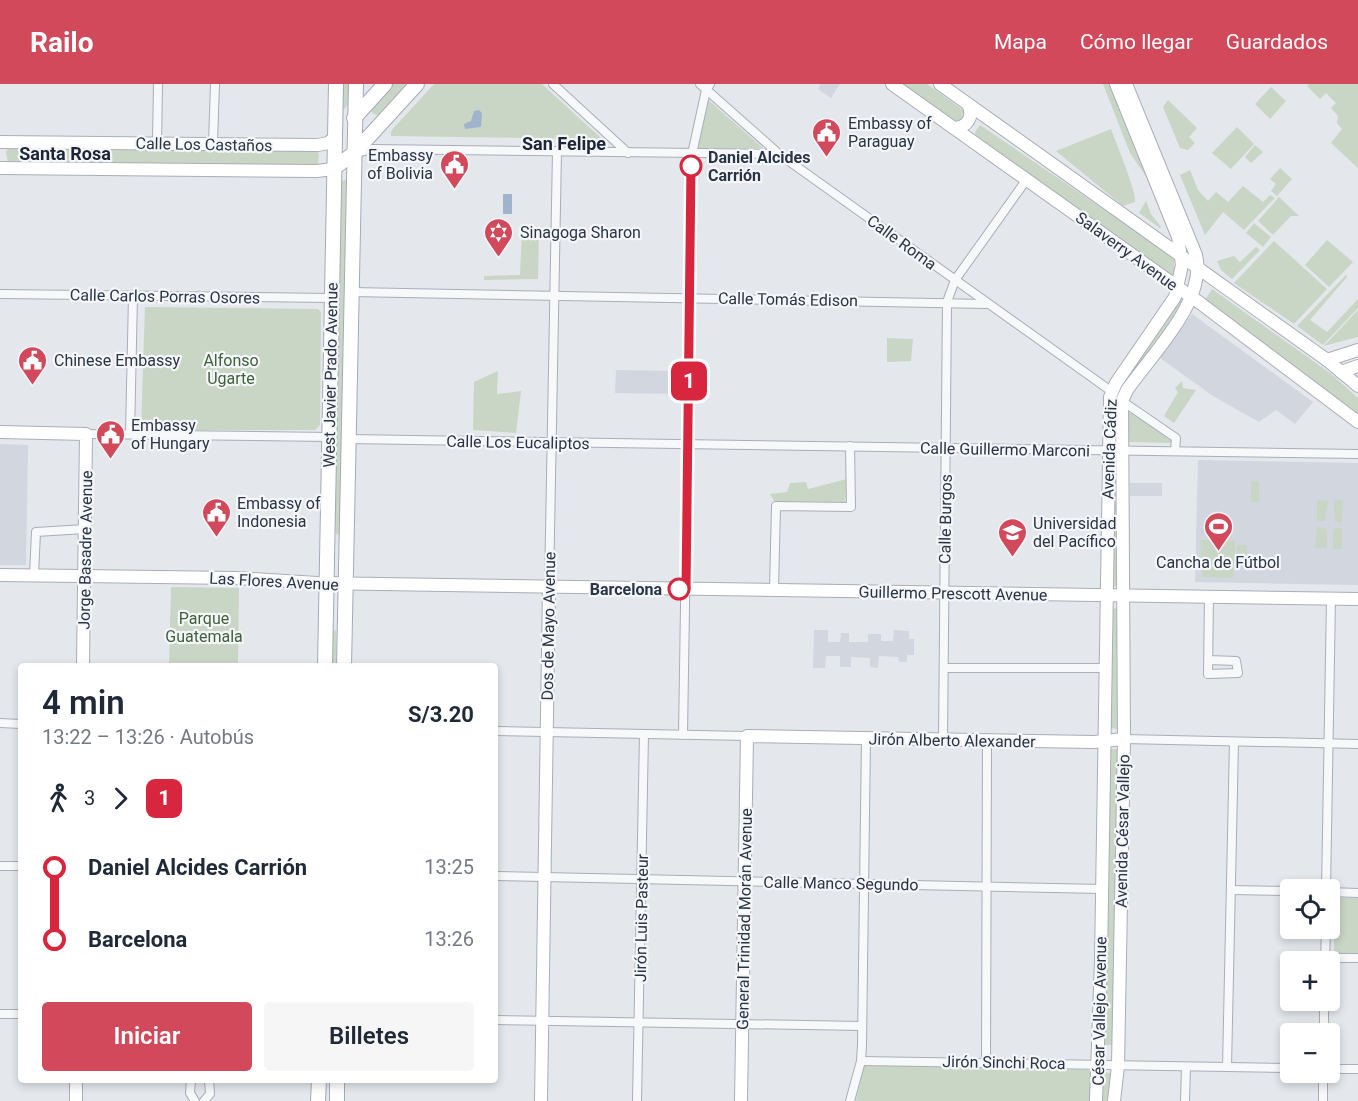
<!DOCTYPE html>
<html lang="es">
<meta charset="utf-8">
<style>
body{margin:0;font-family:Roboto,sans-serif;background:#f6f6f7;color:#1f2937;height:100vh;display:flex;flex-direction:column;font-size:22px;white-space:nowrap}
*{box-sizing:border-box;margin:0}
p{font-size:20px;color:#747a83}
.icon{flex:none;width:33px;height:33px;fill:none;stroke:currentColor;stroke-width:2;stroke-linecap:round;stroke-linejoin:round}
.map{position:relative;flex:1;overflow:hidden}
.sheet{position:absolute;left:18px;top:579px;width:480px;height:420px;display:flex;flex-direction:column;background:#fff;border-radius:6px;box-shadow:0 3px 9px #0003}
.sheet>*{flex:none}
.badge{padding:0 12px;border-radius:9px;font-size:21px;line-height:39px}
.fabs{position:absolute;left:1280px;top:795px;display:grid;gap:12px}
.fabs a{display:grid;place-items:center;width:60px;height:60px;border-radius:6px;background:#fff;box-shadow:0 3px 9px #0003;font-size:30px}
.map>.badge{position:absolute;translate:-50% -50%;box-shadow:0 0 0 3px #fff}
.legs{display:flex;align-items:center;gap:9px;height:66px;padding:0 24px;font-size:20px}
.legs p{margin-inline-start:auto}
.summary{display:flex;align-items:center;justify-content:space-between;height:102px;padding:0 24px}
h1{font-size:33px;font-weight:600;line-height:45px}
.cta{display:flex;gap:12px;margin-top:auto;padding:12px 24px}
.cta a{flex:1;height:69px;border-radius:6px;background:#d1495b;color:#fff;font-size:24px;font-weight:600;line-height:69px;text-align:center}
.cta a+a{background:#f6f6f7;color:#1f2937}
ul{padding:0 24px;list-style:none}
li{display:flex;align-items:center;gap:21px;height:72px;font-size:22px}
li i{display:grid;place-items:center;width:9px;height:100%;margin:0 8px;background:currentColor}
li i::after{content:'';width:15px;height:15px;margin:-8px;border:4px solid;border-radius:50%;background:#fff}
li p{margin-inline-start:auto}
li:first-child i{background:linear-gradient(#0000 50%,currentColor 0)}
li:last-child i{background:linear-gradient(currentColor 50%,#0000 0)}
header{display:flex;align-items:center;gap:36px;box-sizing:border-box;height:84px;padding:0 30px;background:#d1495b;color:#fff}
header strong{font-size:28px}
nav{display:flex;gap:33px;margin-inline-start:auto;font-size:21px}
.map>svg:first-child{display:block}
.built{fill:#d2d6de}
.green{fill:#c9d6c5}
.water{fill:#9fb4cc}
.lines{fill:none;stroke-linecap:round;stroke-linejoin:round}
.street-casing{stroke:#a9aeb7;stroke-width:10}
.secondary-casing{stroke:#a9aeb7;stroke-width:14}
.primary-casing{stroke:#a3abb8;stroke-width:16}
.street{stroke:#f7f8fa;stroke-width:8}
.secondary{stroke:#fff;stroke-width:12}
.primary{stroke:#fff;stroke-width:14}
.line-1-casing{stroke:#fff;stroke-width:14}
.line-1{stroke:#d7263d;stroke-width:9}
.stop-1-dot{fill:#fff;stroke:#d7263d;stroke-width:3}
.labels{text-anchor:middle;stroke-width:4.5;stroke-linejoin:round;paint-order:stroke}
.poi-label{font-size:16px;fill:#2b3445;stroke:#f4f6f9;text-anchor:start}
.street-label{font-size:16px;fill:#2b3445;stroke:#f4f6f9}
.stop-label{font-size:16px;font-weight:bold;fill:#2b3445;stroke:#f4f6f9;text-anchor:start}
.park-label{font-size:16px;fill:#3f6138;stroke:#f4f6f9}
.neighbourhood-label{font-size:18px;font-weight:bold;fill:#1d2536;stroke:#f4f6f9}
</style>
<header>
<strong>Railo</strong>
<nav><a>Mapa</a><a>Cómo llegar</a><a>Guardados</a></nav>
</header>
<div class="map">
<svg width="1358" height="1017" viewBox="0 0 1358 1017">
<rect width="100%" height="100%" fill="#e4e7ec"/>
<g class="built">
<path d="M821,0H840L831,14L818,5Z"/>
<path d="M1192,230L1313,318L1295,340L1276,326L1259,338L1213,312L1160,274Z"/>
<path d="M616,286L680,287V310L615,309Z"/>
<path d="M0,360L28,361L26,481H0Z"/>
<path d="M1198,376L1358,379V501L1195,498Z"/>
<rect x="1130" y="399" width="32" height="13"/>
<path d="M814,546H828V558H840L841,549H849V558H868V550H881V557H893L894,546L909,547V555H914V571H907V578H899L898,573L879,572L878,584L870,583V574L851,573V583H840V572H826L825,584H813Z"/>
</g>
<g class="green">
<path d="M341,0H351V17L341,29Z"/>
<path d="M391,0H409L383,28L379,31L373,30L371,25Z"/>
<path d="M434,0H542L602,55L391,52V47Z"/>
<path d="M895,0H927L963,26L965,32L962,39L954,41Z"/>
<path d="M1103,0H1110L1160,119L1147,94L1130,69Z"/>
<path d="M1309,0H1358V84L1331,59L1342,45L1337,39L1338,32L1331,24L1336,19L1326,9L1320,15L1307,2Z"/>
<path d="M1271,3L1286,17L1270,35L1255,20Z"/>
<path d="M706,14L763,64L697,65Z"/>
<path d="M1168,16L1197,44L1189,53L1195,59L1188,66L1180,64L1163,23Z"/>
<path d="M980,41L1174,173V195L976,57L975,48Z"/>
<path d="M1237,43L1254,60L1231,85L1212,69Z"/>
<path d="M1111,45C1116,59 1137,109 1135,118L1123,122L1056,67Z"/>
<path d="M1255,61L1263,68L1251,79L1245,73Z"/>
<path d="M9,63L315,67L319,69L318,79L315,81L8,79L6,68Z"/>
<path d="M1280,84L1292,95L1277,112L1271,107L1276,100L1270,95Z"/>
<path d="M1190,86L1198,106L1208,117L1216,108L1228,118L1243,102L1263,118L1270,111L1275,114L1244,146L1223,128L1205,151L1180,91Z"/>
<path d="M346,96L341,450L339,451L336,450L333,408L341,97Z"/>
<path d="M1279,113L1299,132H1291L1273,151L1258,137Z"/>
<path d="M1146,117L1151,130L1161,143L1160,144L1139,129Z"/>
<path d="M1254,139L1271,153L1263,163L1246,149Z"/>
<path d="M522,145H539L538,195L484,196V192L520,191Z"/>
<path d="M1327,156L1353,178L1329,203L1305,181Z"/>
<path d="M1274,157L1327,205L1294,240L1234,199Z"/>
<path d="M1256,163L1260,166L1232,195L1221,186L1217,177L1234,172L1240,178Z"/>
<path d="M1346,191L1347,193L1310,236L1327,248L1358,215V224L1323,261L1297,242Z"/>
<path d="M1212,205L1330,289L1358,314V333L1205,216Z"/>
<path d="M1180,215H1184L1185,219L1123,304L1118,359L1113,360L1115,309Z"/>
<path d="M145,223L318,225L321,228L320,341L315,346H141Z"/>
<path d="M1358,226V253L1324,262Z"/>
<path d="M887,254L913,255L911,277L887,278Z"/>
<path d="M498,287L497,310L521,307L516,349L473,346L474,298Z"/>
<path d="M1182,297L1183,304L1196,306L1174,339L1164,332L1178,308L1175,304Z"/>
<path d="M1128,329H1134L1172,355V359L1128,358Z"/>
<path d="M1112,370H1118L1116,502L1111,503Z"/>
<path d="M847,395L845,418L774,417L770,410L787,408L790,399L806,398L808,405Z"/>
<rect x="1251" y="397" width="8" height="21"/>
<path d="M1319,416L1328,417L1325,437H1317V418Z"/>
<path d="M1334,416H1343L1342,438H1335Z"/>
<path d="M1317,443L1327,445V464H1315Z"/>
<path d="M1336,444H1342V465H1333V446Z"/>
<path d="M1200,456H1235V481H1201Z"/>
<rect x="1237" y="461" width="10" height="21"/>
<path d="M1202,482L1233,483V494L1202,493Z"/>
<path d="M171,503L239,504L238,582H169Z"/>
<path d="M1118,524V645L1110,644L1112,525Z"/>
<path d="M336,546V582H330L331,547Z"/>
<path d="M1110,665H1119L1113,961H1104Z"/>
<path d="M1335,814H1358V870H1334Z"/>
<path d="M864,980L1092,986L1090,1017H856Z"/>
<path d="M1106,988L1112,990L1107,1017H1099L1103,990Z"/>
</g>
<g class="water">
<path d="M479,26L482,29L481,43L465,45L464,40L471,37L474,27Z"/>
<rect x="503" y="110" width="9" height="20"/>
</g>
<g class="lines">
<defs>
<g id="street">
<path d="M553,0L628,69"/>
<path d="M700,0L779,70L1111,307"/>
<path d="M157,59L158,0"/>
<path d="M213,60L215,0"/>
<path d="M355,69L373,65L779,70"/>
<path d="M351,208L986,220"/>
<path d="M0,210L331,214"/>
<path d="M1122,317L1176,354L1175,367"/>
<path d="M86,350L329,353"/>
<path d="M130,350L133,212"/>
<path d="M348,355L1358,370"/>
<path d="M34,491L36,448L85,445"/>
<path d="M549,503L557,67"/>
<path d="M774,506L776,422L851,423L850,362"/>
<path d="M1209,576L1236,577L1238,589L1208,590L1209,513"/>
<path d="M944,584H1105"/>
<path d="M0,639L21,640"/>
<path d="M495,647L747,652"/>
<path d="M683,651L692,70L706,6L710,0"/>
<path d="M1124,655L1358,660"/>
<path d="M943,656L947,218L955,196L1027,95"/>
<path d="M0,782H21"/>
<path d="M495,792L1102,805"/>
<path d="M1231,806L1290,807"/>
<path d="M1326,806L1331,514"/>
<path d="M1329,808L1358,809"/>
<path d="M1325,874H1358"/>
<path d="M1325,878L1326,844"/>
<path d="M0,930H21"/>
<path d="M495,936L862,942"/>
<path d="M1324,950V916"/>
<path d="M861,977L1290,984"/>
<path d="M986,977L987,656"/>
<path d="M1227,983L1234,658"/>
<path d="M1329,985H1358"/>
<path d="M191,996L190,1009L195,1017"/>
<path d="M204,1017L210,1010L209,996"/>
<path d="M637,1017L644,650"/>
<path d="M850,1017L861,977L862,961L866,654"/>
<path d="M1185,1017L1186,983"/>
<path d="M1323,1017V988"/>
</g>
<g id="secondary">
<path d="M892,0L1200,219L1358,338"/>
<path d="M940,0L1327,276L1358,302"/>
<path d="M954,44C968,43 974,33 968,20"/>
<path d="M0,58L318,61L328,59L334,54"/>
<path d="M0,84L317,87L333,85"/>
<path d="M1327,276L1358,266"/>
<path d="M1341,288L1358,282"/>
<path d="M0,348L86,350L83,582"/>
<path d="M0,491L236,494L317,499L1358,515"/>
<path d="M76,1017V996"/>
<path d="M541,1017L549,503"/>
<path d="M741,1017L747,652L1094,658L1124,655"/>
<path d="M1096,1017L1101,876L1110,313L1116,299L1175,213L1182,181L1178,153L1116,0"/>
<path d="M1114,1017L1118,982L1124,655L1122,317L1127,306C1152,270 1207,217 1196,171L1126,0"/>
</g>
<g id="primary">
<path d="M354,34L385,0"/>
<path d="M333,85L354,69L417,0"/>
<path d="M325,582L336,0"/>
<path d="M344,582L356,0"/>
<path d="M318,1017L319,996"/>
<path d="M337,1017V996"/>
</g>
</defs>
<use href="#street" class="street-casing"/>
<use href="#secondary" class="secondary-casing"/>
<use href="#primary" class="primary-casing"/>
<use href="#street" class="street"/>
<use href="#secondary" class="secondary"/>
<use href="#primary" class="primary"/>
</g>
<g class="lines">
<defs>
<path id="line-1" d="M679,505H686L691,82"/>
</defs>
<use href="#line-1" class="line-1-casing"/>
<use href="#line-1" class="line-1"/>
</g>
<defs>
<symbol id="civic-pin" viewBox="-11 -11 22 30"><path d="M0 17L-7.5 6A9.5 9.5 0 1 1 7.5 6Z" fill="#d1495b" stroke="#f4f6f9"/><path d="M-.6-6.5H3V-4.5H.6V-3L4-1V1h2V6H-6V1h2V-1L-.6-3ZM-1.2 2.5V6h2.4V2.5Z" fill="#fff"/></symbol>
<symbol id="synagogue-pin" viewBox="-11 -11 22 30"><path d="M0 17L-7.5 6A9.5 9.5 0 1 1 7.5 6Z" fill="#d1495b" stroke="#f4f6f9"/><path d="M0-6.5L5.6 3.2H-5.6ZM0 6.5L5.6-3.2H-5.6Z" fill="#fff"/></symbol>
<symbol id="stadium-pin" viewBox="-11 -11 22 30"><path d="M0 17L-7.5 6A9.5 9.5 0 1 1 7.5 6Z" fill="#d1495b" stroke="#f4f6f9"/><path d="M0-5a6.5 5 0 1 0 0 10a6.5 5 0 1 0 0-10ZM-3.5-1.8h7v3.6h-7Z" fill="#fff"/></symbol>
<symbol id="university-pin" viewBox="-11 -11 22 30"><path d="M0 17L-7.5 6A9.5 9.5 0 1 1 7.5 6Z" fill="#d1495b" stroke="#f4f6f9"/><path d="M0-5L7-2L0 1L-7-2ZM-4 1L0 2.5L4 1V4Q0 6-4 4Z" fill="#fff"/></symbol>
</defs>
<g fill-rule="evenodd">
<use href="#civic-pin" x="810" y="32" width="33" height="45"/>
<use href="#civic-pin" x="438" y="64" width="33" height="45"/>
<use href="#synagogue-pin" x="482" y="132" width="33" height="45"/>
<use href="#civic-pin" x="16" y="260" width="33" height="45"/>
<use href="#civic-pin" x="94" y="334" width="33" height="45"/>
<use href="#civic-pin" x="200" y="412" width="33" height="45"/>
<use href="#stadium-pin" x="1202" y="426" width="33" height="45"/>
<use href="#university-pin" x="996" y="432" width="33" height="45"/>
</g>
<g class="stop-1-dot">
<circle cx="691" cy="82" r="10"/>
<circle cx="679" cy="505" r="10"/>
</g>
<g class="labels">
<g class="poi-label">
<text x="848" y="45">Embassy of<tspan x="848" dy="18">Paraguay</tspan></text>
<text x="433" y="77" text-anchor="end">Embassy<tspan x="433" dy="18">of Bolivia</tspan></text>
<text x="520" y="154">Sinagoga Sharon</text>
<text x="54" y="282">Chinese Embassy</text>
<text x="131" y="347">Embassy<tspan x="131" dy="18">of Hungary</tspan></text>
<text x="237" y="425">Embassy of<tspan x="237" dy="18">Indonesia</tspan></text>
<text x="1033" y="445">Universidad<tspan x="1033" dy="18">del Pacífico</tspan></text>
<text x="1218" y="484" text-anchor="middle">Cancha de Fútbol</text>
</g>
<g class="street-label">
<text transform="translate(204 60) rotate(1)" y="6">Calle Los Castaños</text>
<text transform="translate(902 158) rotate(36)" y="6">Calle Roma</text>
<text transform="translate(1127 167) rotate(36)" y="6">Salaverry Avenue</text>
<text transform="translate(165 212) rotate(1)" y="6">Calle Carlos Porras Osores</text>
<text transform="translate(788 215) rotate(1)" y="6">Calle Tomás Edison</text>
<text transform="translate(330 291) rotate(-89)" y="6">West Javier Prado Avenue</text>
<text transform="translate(518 358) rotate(1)" y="6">Calle Los Eucaliptos</text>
<text transform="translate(1005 365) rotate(1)" y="6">Calle Guillermo Marconi</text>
<text transform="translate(1109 365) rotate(-88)" y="6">Avenida Cádiz</text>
<text transform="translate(945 435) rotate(-89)" y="6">Calle Burgos</text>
<text transform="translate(85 466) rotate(-89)" y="6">Jorge Basadre Avenue</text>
<text transform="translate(274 497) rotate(3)" y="6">Las Flores Avenue</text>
<text transform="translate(953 509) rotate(1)" y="6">Guillermo Prescott Avenue</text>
<text transform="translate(548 542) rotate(-89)" y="6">Dos de Mayo Avenue</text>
<text transform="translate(952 656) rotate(1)" y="6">Jirón Alberto Alexander</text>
<text transform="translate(1122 747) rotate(-89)" y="6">Avenida César Vallejo</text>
<text transform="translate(841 799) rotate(1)" y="6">Calle Manco Segundo</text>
<text transform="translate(641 834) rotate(-89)" y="6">Jirón Luis Pasteur</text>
<text transform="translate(744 835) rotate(-89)" y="6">General Trinidad Morán Avenue</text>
<text transform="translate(1099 927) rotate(-89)" y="6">César Vallejo Avenue</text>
<text transform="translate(1004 978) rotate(1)" y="6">Jirón Sinchi Roca</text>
</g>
<g class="stop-label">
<text x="708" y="79">Daniel Alcides<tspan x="708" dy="18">Carrión</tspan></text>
<text x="662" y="511" text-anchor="end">Barcelona</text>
</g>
<g class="park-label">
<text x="231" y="282">Alfonso<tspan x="231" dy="18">Ugarte</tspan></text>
<text x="204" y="540">Parque<tspan x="204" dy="18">Guatemala</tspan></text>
</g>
<g class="neighbourhood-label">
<text x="564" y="66">San Felipe</text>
<text x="65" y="76">Santa Rosa</text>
</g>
</g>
</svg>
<div class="fabs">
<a><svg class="icon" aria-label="locate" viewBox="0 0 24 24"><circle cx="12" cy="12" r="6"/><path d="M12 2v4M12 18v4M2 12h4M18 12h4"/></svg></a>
<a>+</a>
<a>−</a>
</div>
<b class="badge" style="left:689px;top:297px;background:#d7263d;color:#fff">1</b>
<section class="sheet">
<div class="summary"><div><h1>4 min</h1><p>13:22 – 13:26 · Autobús</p></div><b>S/3.20</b></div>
<div class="legs"><svg class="icon" aria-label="walk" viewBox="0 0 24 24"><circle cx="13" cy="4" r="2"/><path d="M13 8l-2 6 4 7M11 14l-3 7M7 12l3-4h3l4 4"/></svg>3<svg class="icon" aria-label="forward" viewBox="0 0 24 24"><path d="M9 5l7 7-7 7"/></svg><b class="badge" style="background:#d7263d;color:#fff">1</b></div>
<ul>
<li><i style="color:#d7263d"></i><b>Daniel Alcides Carrión</b><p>13:25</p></li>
<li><i style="color:#d7263d"></i><b>Barcelona</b><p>13:26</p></li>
</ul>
<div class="cta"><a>Iniciar</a><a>Billetes</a></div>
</section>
</div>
